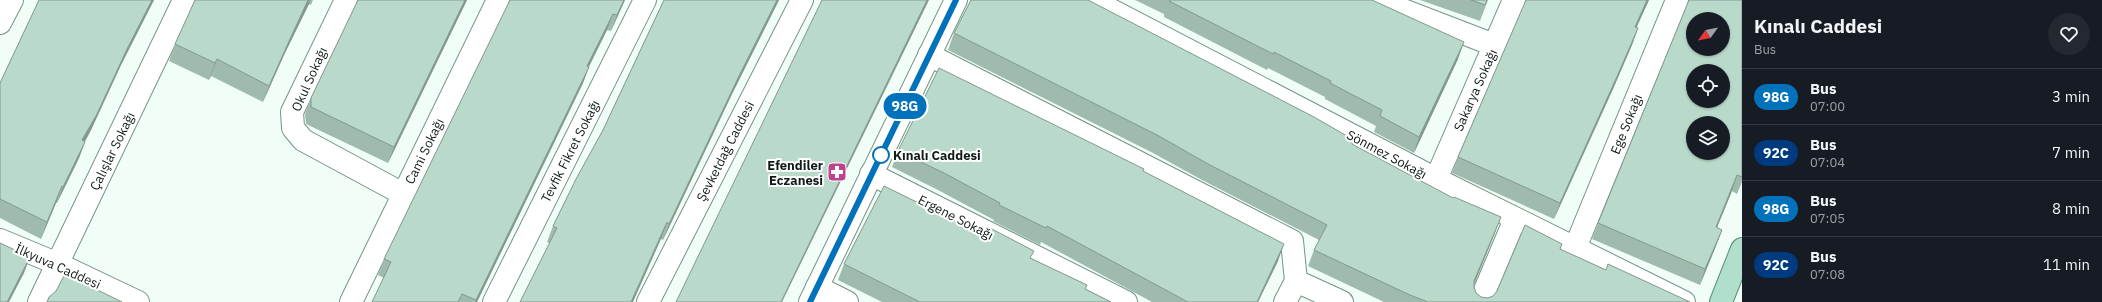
<!DOCTYPE html>
<meta charset="utf-8">
<style>
body{margin:0;font-family:"IBM Plex Sans",sans-serif;background:#242831;color:#f1f3f6;height:100vh;display:flex;flex-direction:column;font-size:15px;white-space:nowrap}
*{box-sizing:border-box;margin:0}
p{font-size:13px;color:#9ea1a6}
.icon{flex:none;width:22px;height:22px;fill:none;stroke:currentColor;stroke-width:2;stroke-linecap:round;stroke-linejoin:round}
.map{position:relative;flex:1;overflow:hidden}
.side{display:flex;flex-direction:column;background:#171b24;width:360px}
.side>*{flex:none}
.badge{padding:0 8px;border-radius:13px;font-size:14px;line-height:26px}
.needle{width:26px;rotate:237deg}
.controls{position:absolute;left:1686px;top:12px;display:grid;gap:8px}
.controls a{display:grid;place-items:center;width:44px;height:44px;border-radius:50%;background:#171b24;box-shadow:0 1px 3px #0004;font-size:20px}
.map>.badge{position:absolute;translate:-50% -50%;box-shadow:0 0 0 2px #fff}
.round{display:grid;place-items:center;flex:none;width:42px;height:42px;border-radius:21px;background:#242831}
.overview{display:flex;align-items:center;justify-content:space-between;height:68px;padding:0 12px}
h1{font-size:19px;font-weight:700;line-height:30px}
ul{padding:0;list-style:none}
li{display:flex;align-items:center;gap:12px;height:56px;padding:0 12px;border-top:1px solid #363941}
li div{flex:1}
li b{display:block;font-size:15px}
li em{font-style:normal}
li .badge{min-width:44px;font-weight:700;text-align:center}
main{display:flex;flex:1;min-height:0}
.map>svg:first-child{display:block}
.lines{fill:none;stroke-linecap:round;stroke-linejoin:round}
.minor-casing{stroke:#759486;stroke-width:24}
.major-casing{stroke:#568d76;stroke-width:24}
.minor{stroke:#fff;stroke-width:22}
.major{stroke:#b0dfcb;stroke-width:22}
.wall{fill:#9fbbae}
.shaded-wall{fill:#82998d}
.building{fill:#b9daca;stroke:#82998d;fill-rule:evenodd}
.line-casing{stroke:#fff;stroke-width:9}
.line{stroke:#0072bc;stroke-width:6}
.stop-dot{fill:#fff;stroke:#0072bc;stroke-width:2}
.labels{text-anchor:middle;stroke-width:4;stroke-linejoin:round;paint-order:stroke}
.street-label{font-size:13px;fill:#101c17;stroke:#fff}
.stop-label{font-size:13px;font-weight:bold;fill:#101c17;stroke:#fff;text-anchor:start}
.poi-label{font-size:13px;font-weight:bold;fill:#101c17;stroke:#fff;text-anchor:end}
</style>
<main>
<div class="map">
<svg width="1742" height="302" viewBox="0 0 1742 302">
<rect width="100%" height="100%" fill="#f0fef7"/>
<g class="lines">
<defs>
<g id="minor">
<path d="M346,0L292,112L293,128L303,140L403,194"/>
<path d="M1092,0L1436,179L1684,302"/>
<path d="M1377,0L1494,45"/>
<path d="M0,23L12,0"/>
<path d="M929,55L1292,241L1296,281L1285,302"/>
<path d="M871,174L1126,302"/>
<path d="M1436,179L1514,0"/>
<path d="M0,240L58,264L138,302"/>
<path d="M1575,248L1677,0"/>
<path d="M1296,281L1342,302"/>
<path d="M817,287L847,302"/>
<path d="M39,302L184,0"/>
<path d="M351,302L498,0"/>
<path d="M494,302L645,0"/>
<path d="M648,302L802,0"/>
<path d="M810,302L956,0"/>
<path d="M1480,302L1515,219"/>
</g>
<path id="major" d="M1721,302L1742,249"/>
</defs>
<use href="#minor" class="minor-casing"/>
<use href="#major" class="major-casing"/>
<use href="#minor" class="minor"/>
<use href="#major" class="major"/>
</g>
<g class="wall">
<path d="M39,0H154L121,65L91,130L85,142L79,158L57,203H56L41,239L0,218V83Z"/>
<path d="M195,0H313L311,5L309,4L284,55L263,102L211,76L209,80L169,61L175,44Z"/>
<path d="M358,0H467L388,163L306,124L305,114L311,98Z"/>
<path d="M625,0L611,31L607,30L589,67L583,83L477,302H372L384,278L378,275L384,259Z"/>
<path d="M664,0H779L732,94L663,240L661,239L549,243L547,242L553,226L603,130Z"/>
<path d="M1135,0H1372L1458,59L1414,153L1374,132L1376,126L1325,99V97L1268,68L1267,70L1164,17V14Z"/>
<path d="M1420,0H1488L1480,21Z"/>
<path d="M1525,0H1649L1636,28H1638L1632,45L1613,89L1554,219L1452,173L1458,157L1525,3Z"/>
<path d="M1742,0V182L1737,194L1732,191L1717,228L1722,230L1716,246L1700,285L1592,239L1598,223Z"/>
<path d="M954,33L1354,140L1352,144L1495,233L1474,285V287L1476,293L1481,297L1488,298L1493,296L1562,244L1560,249L1606,270L1690,302H1384L1308,266L1314,250L1319,240L1202,180L1153,153L948,50Z"/>
<path d="M898,151L1143,171L1278,261L1258,302H1152L1041,242L1040,245L993,221L994,220L938,190L892,167Z"/>
<path d="M984,235L1031,258L1086,289L1111,302H882L838,280L844,264Z"/>
</g>
<g class="shaded-wall">
<path d="M152,0H154L121,65L91,130L76,157L82,140Z"/>
<path d="M308,0H310L309,4L284,55L263,102L269,86L290,39Z"/>
<path d="M465,0H467L388,163L394,147Z"/>
<path d="M624,0H625L611,31L617,15Z"/>
<path d="M777,0H779L732,94L663,240L669,224L738,78Z"/>
<path d="M927,0H929L782,302H781Z"/>
<path d="M1647,0H1649L1629,44L1635,27Z"/>
<path d="M613,14L607,30L581,82L587,66Z"/>
<path d="M1638,28L1632,45L1613,89L1554,219L1560,203Z"/>
<path d="M1464,42L1458,59L1414,153L1419,137Z"/>
<path d="M217,59L211,76L209,80L215,63Z"/>
<path d="M589,67L583,83L477,302H475Z"/>
<path d="M85,142L79,158L57,203L63,187Z"/>
<path d="M1737,175L1732,191L1710,244L1716,227Z"/>
<path d="M62,186L56,203L41,239L47,222Z"/>
<path d="M1501,217L1495,233L1468,298L1474,281Z"/>
<path d="M667,222L661,239L633,302H631Z"/>
<path d="M1722,230L1716,246L1700,285L1705,269Z"/>
<path d="M1284,244L1278,261L1258,302H1257Z"/>
<path d="M30,257L24,273L9,302H7Z"/>
</g>
<g class="building">
<path d="M39,0H152L127,49L97,114L82,140L85,142L63,187L62,186L47,222L0,199V83Z"/>
<path d="M195,0H308L290,39L269,86L217,59L215,63L175,44Z"/>
<path d="M358,0H465L394,147L311,107V98Z"/>
<path d="M510,0H624L617,15L613,14L587,66L589,67L476,300L462,294L458,302H372L391,262L384,259Z"/>
<path d="M664,0H777L738,78L669,224L667,222L631,302H520L557,228L553,226L576,179L603,130Z"/>
<path d="M822,0H927L781,302H676Z"/>
<path d="M971,0H1088L1314,117L1354,140L1352,144L1453,198L1454,197L1501,217L1474,281V287L1476,293L1481,297L1488,298L1493,296L1497,291L1525,225L1562,244L1560,249L1606,270L1608,264L1690,302H1428L1410,295L1314,250L1327,225L1208,164L1159,136L954,33Z"/>
<path d="M1170,0H1372L1464,42L1419,137L1380,116L1382,110L1330,83L1331,81L1274,52L1273,54L1169,1Z"/>
<path d="M1471,0H1487L1485,5Z"/>
<path d="M1526,0H1647L1635,27L1638,28L1619,72L1560,203L1458,157Z"/>
<path d="M1689,0H1742V177L1737,175L1716,227L1722,230L1705,269L1598,223ZM1693,19H1723V49H1693ZM1693,71H1723V101H1693ZM1693,123H1723V153H1693Z"/>
<path d="M939,68L1144,169L1143,171L1284,244L1257,302H1188L1047,226L1046,228L999,205L1000,203L944,173L898,151Z"/>
<path d="M884,186L984,235L988,227L1034,251L1030,258L1087,285L1085,289L1111,302H920L844,264Z"/>
<path d="M0,243L30,257L7,302H0Z"/>
<path d="M65,274L122,302H47L49,297L56,291Z"/>
</g>
<g class="lines">
<defs>
<path id="line" d="M810,302L956,0"/>
</defs>
<use href="#line" class="line-casing"/>
<use href="#line" class="line"/>
</g>
<defs>
<symbol id="pharmacy-square" viewBox="-11 -11 22 22"><rect x="-9" y="-9" width="18" height="18" rx="4" fill="#bf4291" stroke="#fff"/><path d="M-2-6h4v4h4v4h-4v4h-4v-4h-4v-4h4Z" fill="#fff"/></symbol>
</defs>
<g fill-rule="evenodd">
<use href="#pharmacy-square" x="826" y="161" width="22" height="22"/>
</g>
<circle class="stop-dot" cx="881" cy="155" r="8"/>
<g class="labels">
<g class="street-label">
<text transform="translate(309 79) rotate(-66)" y="5">Okul Sokağı</text>
<text transform="translate(1475 90) rotate(-66)" y="5">Sakarya Sokağı</text>
<text transform="translate(1626 124) rotate(-68)" y="5">Ege Sokağı</text>
<text transform="translate(112 151) rotate(-64)" y="5">Çalışlar Sokağı</text>
<text transform="translate(424 151) rotate(-64)" y="5">Cami Sokağı</text>
<text transform="translate(570 151) rotate(-63)" y="5">Tevfik Fikret Sokağı</text>
<text transform="translate(725 151) rotate(-63)" y="5">Şevketdağ Caddesi</text>
<text transform="translate(1387 154) rotate(28)" y="5">Sönmez Sokağı</text>
<text transform="translate(956 217) rotate(27)" y="5">Ergene Sokağı</text>
<text transform="translate(58 266) rotate(24)" y="5">İlkyuva Caddesi</text>
</g>
<g class="stop-label">
<text x="893" y="160">Kınalı Caddesi</text>
</g>
<g class="poi-label">
<text x="823" y="170">Efendiler<tspan x="823" dy="15">Eczanesi</tspan></text>
</g>
</g>
</svg>
<div class="controls">
<a><svg class="needle" viewBox="-14 -14 28 28"><path d="M0-13l5 13h-10z" fill="#e53935"/><path d="M0 13l5-13h-10z" fill="#9ea1a6"/></svg></a>
<a><svg class="icon" aria-label="locate" viewBox="0 0 24 24"><circle cx="12" cy="12" r="6"/><path d="M12 2v4M12 18v4M2 12h4M18 12h4"/></svg></a>
<a><svg class="icon" aria-label="layers" viewBox="0 0 24 24"><path d="M12 4l9 5-9 5-9-5zM3 14l9 5 9-5"/></svg></a>
</div>
<b class="badge" style="left:905px;top:106px;background:#0072bc;color:#fff">98G</b>
</div>
<section class="side">
<div class="overview"><div><h1>Kınalı Caddesi</h1><p>Bus</p></div><a class="round"><svg class="icon" aria-label="heart" viewBox="0 0 24 24"><path d="M12 20l-8-8c-3-5 5-10 8-4 3-6 11-1 8 4z"/></svg></a></div>
<ul>
<li><span class="badge" style="background:#0072bc;color:#fff">98G</span><div><b>Bus</b><p>07:00</p></div><em>3 min</em></li>
<li><span class="badge" style="background:#003b80;color:#fff">92C</span><div><b>Bus</b><p>07:04</p></div><em>7 min</em></li>
<li><span class="badge" style="background:#0072bc;color:#fff">98G</span><div><b>Bus</b><p>07:05</p></div><em>8 min</em></li>
<li><span class="badge" style="background:#003b80;color:#fff">92C</span><div><b>Bus</b><p>07:08</p></div><em>11 min</em></li>
</ul>
</section>
</main>
